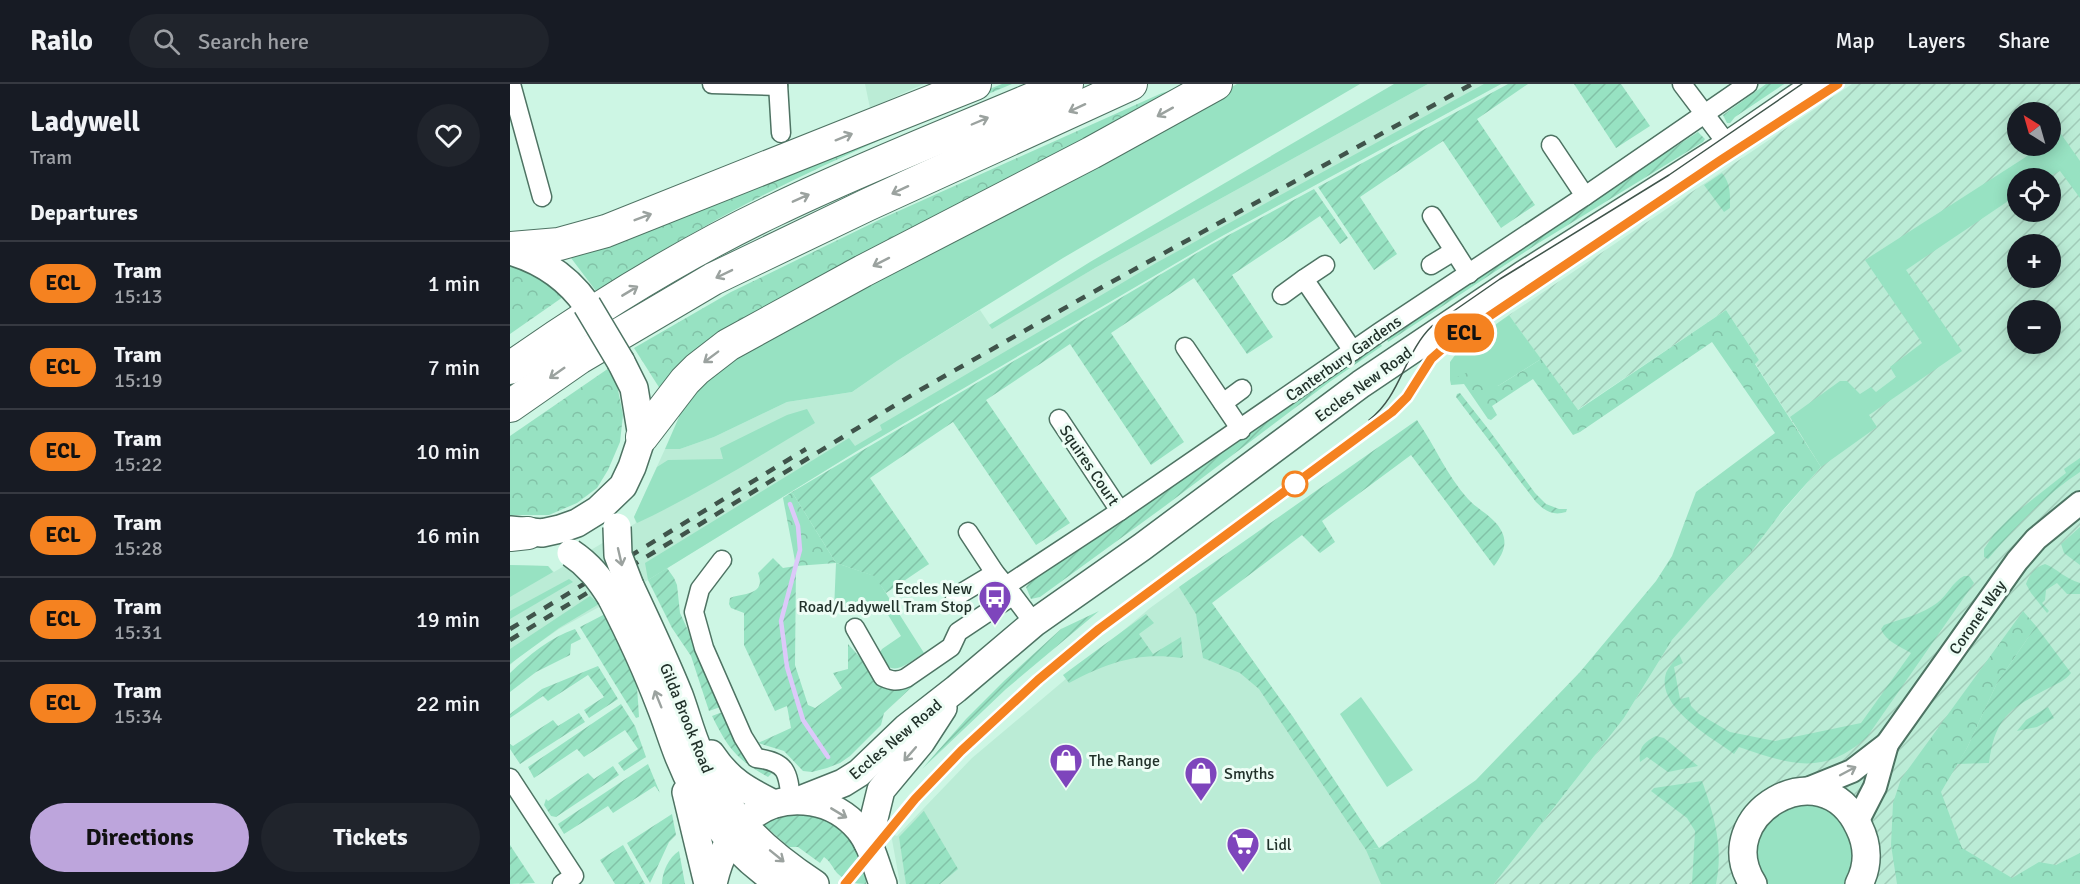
<!DOCTYPE html>
<meta charset="utf-8">
<style>
body{margin:0;font-family:Signika,sans-serif;background:#20242c;color:#f1f3f6;height:100vh;display:flex;flex-direction:column;font-size:22px;white-space:nowrap}
*{box-sizing:border-box;margin:0}
p{font-size:20px;color:#9ea1a6}
.icon{flex:none;width:33px;height:33px;fill:none;stroke:currentColor;stroke-width:2;stroke-linecap:round;stroke-linejoin:round}
.map{position:relative;flex:1;overflow:hidden}
.sheet{display:flex;flex-direction:column;background:#171b24;width:510px}
.sheet>*{flex:none}
.badge{padding:0 12px;border-radius:20px;font-size:21px;line-height:39px}
.needle{width:39px;rotate:323deg}
.buttons{position:absolute;left:1497px;top:18px;display:grid;gap:12px}
.buttons a{display:grid;place-items:center;width:54px;height:54px;border-radius:50%;background:#171b24;box-shadow:0 3px 15px #0003;font-size:30px}
.map>.badge{position:absolute;translate:-50% -50%;box-shadow:0 0 0 3px #fff}
h2{padding:0 30px;font-size:22px;line-height:54px}
.round{display:grid;place-items:center;flex:none;width:63px;height:63px;border-radius:32px;background:#20242c}
.head{display:flex;align-items:center;justify-content:space-between;height:102px;padding:0 30px}
h1{font-size:28px;font-weight:700;line-height:45px}
.cta{display:flex;gap:12px;margin-top:auto;padding:12px 30px}
.cta a{flex:1;height:69px;border-radius:36px;background:#bda5dc;color:#111;font-size:24px;font-weight:700;line-height:69px;text-align:center}
.cta a+a{background:#20242c;color:#f1f3f6}
ul{padding:0;list-style:none}
li{display:flex;align-items:center;gap:18px;height:84px;padding:0 30px;border-top:2px solid #363941}
li div{flex:1}
li b{display:block;font-size:22px}
li em{font-style:normal}
li .badge{min-width:66px;font-weight:700;text-align:center}
header{display:flex;align-items:center;gap:36px;box-sizing:border-box;height:84px;padding:0 30px;background:#171b24;border-bottom:2px solid #363941}
header strong{font-size:28px}
nav{display:flex;gap:33px;margin-inline-start:auto;font-size:21px}
.search{width:420px;height:54px;background:#20242c;display:flex;align-items:center;gap:15px;box-sizing:border-box;padding:0 21px;border-radius:33px;color:#9ea1a6;font-size:22px}
main{display:flex;flex:1;min-height:0}
.map>svg:first-child{display:block}
.built{fill:#bbecd6}
.industrial{fill:url(#industrial-furrows);fill-rule:evenodd}
.green{fill:#97e2c2}
.forest{fill:url(#forest-crowns)}
.garden{fill:url(#garden-furrows)}
.lines{fill:none;stroke-linecap:round;stroke-linejoin:round}
.stream{stroke:#dcc9f9;stroke-width:4.5}
.minor-casing{stroke:#4e7363;stroke-width:21}
.tertiary-casing{stroke:#4e7363;stroke-width:26}
.primary-casing{stroke:#4e7363;stroke-width:30}
.motorway-casing{stroke:#4e7363;stroke-width:34}
.minor{stroke:#fff;stroke-width:18}
.tertiary{stroke:#fff;stroke-width:22}
.primary{stroke:#fff;stroke-width:27}
.motorway{stroke:#fff;stroke-width:32}
.tram{stroke:#40544b;stroke-width:1.5}
.rail{stroke:#40544b;stroke-width:4.5;stroke-dasharray:10 10;stroke-linecap:butt}
.primary-bridge-casing{stroke:#4e7363;stroke-width:30;stroke-linecap:butt}
.primary-bridge{stroke:#fff;stroke-width:27}
.oneway{stroke:#9ba29f}
.line-casing{stroke:#fff;stroke-width:14}
.line{stroke:#f58220;stroke-width:9}
.stop-dot{fill:#fff;stroke:#f58220;stroke-width:3}
.labels{text-anchor:middle;stroke-width:6;stroke-linejoin:round;paint-order:stroke}
.street-label{font-size:16px;fill:#21312a;stroke:#edfdf5}
.poi-label{font-size:16px;fill:#21312a;stroke:#edfdf5;text-anchor:start}
</style>
<header>
<strong>Railo</strong>
<div class="search"><svg class="icon" aria-label="search" viewBox="0 0 24 24"><circle cx="10" cy="10" r="6"/><path d="M15 15l6 6"/></svg>Search here</div>
<nav><a>Map</a><a>Layers</a><a>Share</a></nav>
</header>
<main>
<section class="sheet">
<div class="head"><div><h1>Ladywell</h1><p>Tram</p></div><a class="round"><svg class="icon" aria-label="heart" viewBox="0 0 24 24"><path d="M12 20l-8-8c-3-5 5-10 8-4 3-6 11-1 8 4z"/></svg></a></div>
<h2>Departures</h2>
<ul>
<li><span class="badge" style="background:#f58220;color:#111">ECL</span><div><b>Tram</b><p>15:13</p></div><em>1 min</em></li>
<li><span class="badge" style="background:#f58220;color:#111">ECL</span><div><b>Tram</b><p>15:19</p></div><em>7 min</em></li>
<li><span class="badge" style="background:#f58220;color:#111">ECL</span><div><b>Tram</b><p>15:22</p></div><em>10 min</em></li>
<li><span class="badge" style="background:#f58220;color:#111">ECL</span><div><b>Tram</b><p>15:28</p></div><em>16 min</em></li>
<li><span class="badge" style="background:#f58220;color:#111">ECL</span><div><b>Tram</b><p>15:31</p></div><em>19 min</em></li>
<li><span class="badge" style="background:#f58220;color:#111">ECL</span><div><b>Tram</b><p>15:34</p></div><em>22 min</em></li>
</ul>
<div class="cta"><a>Directions</a><a>Tickets</a></div>
</section>
<div class="map">
<svg width="1570" height="800" viewBox="0 0 1570 800">
<defs>
<pattern id="industrial-furrows" width="10" height="10" patternUnits="userSpaceOnUse" patternTransform="scale(1.5)"><rect width="10" height="10" fill="#bbecd6"/><path d="M-1 1l2-2M0 10L10 0M9 11l2-2" fill="none" stroke="#a0cbb8"/></pattern>
<pattern id="forest-crowns" width="20" height="18" patternUnits="userSpaceOnUse" patternTransform="scale(1.5)"><rect width="20" height="18" fill="#97e2c2"/><path d="M2 6a3 3 0 1 1 6 0M12 15a3 3 0 1 1 6 0" fill="none" stroke="#82c2a7"/></pattern>
<pattern id="garden-furrows" width="10" height="10" patternUnits="userSpaceOnUse" patternTransform="scale(1.5)"><rect width="10" height="10" fill="#97e2c2"/><path d="M-1 1l2-2M0 10L10 0M9 11l2-2" fill="none" stroke="#82c2a7"/></pattern>
</defs>
<rect width="100%" height="100%" fill="#cdf6e4"/>
<g class="built">
<path d="M355,0H414L360,24Z"/>
<path d="M918,0H991L712,152L505,273L347,367L138,496L49,545L10,572L0,581V481L38,482L44,488L126,439L124,433L155,365H170L204,353L277,318L342,308L387,277L470,226L482,244L585,184Z"/>
<path d="M683,493L783,633L880,800H390L381,750L387,752L462,674L640,524Z"/>
</g>
<path class="industrial" d="M1342,0H1570V800H984L1114,634L1162,556L1311,383L1245,279L1249,276L1216,226L1067,326L999,231ZM1508,28H1540V62H1508ZM1508,94H1540V128H1508ZM1508,160H1540V194H1508ZM1508,226H1540V260H1508Z"/>
<g class="green">
<path d="M727,0H850L553,174L387,277L342,308L277,318L204,353L170,365H155L169,333L167,323L206,285Z"/>
<path d="M884,0H918L585,184L482,245L479,241L580,178Z"/>
<path d="M974,0H991L712,152L347,367L138,496L135,479L339,354L345,362L372,346L370,341L646,179Z"/>
<path d="M1551,50L1570,77V114L1550,87L1536,94H1508L1507,111L1396,186L1452,267L1359,331L1367,343L1311,383L1280,333L1330,297H1337L1350,310L1361,303L1366,308L1386,293L1380,283L1412,259L1355,176L1533,62H1540L1541,57Z"/>
<path d="M999,231L1031,275L988,302L940,296V278L948,267Z"/>
<path d="M297,325L305,339C246,374 189,410 127,439L124,433L147,383L158,376L213,375L210,364L277,331Z"/>
<path d="M326,479L365,492L414,569C396,580 381,597 369,570L372,565L391,552L375,526L361,520L346,527L324,526Z"/>
<path d="M0,481L38,482L43,488L0,513Z"/>
<path d="M59,495L63,498L0,535V527Z"/>
<path d="M80,512L89,520L49,544L0,580V565Z"/>
<path d="M851,613L903,686L877,703L830,630Z"/>
<path d="M1289,720H1306L1322,726L1335,738L1346,767L1338,797L1336,800H1257C1237,763 1249,734 1289,720Z"/>
</g>
<g class="forest">
<path d="M492,0H502C397,44 291,88 192,144C156,164 121,185 86,207L58,170L198,117Z"/>
<path d="M680,1L152,308L124,264L221,208L373,134L652,9Z"/>
<path d="M0,180C21,185 38,199 53,213L0,250Z"/>
<path d="M1216,226L1249,276L1245,280L1311,383L1273,426L1238,472L1197,516L1162,556L1114,634L984,800H871L856,766L869,764L966,696L1070,588L1146,497L1162,472L1186,408L1265,349L1202,258L1070,348L1063,351L1023,295L982,322L987,331L981,336L978,335L954,300L941,301L940,296L965,285L988,302L1031,275L1068,326Z"/>
<path d="M99,284L107,301L113,331L110,358L98,386L87,404L67,419L39,431H0V352Z"/>
<path d="M282,408L326,479L286,482L273,414Z"/>
<path d="M1513,527L1526,542L1487,599L1457,664L1431,708L1452,764L1502,794L1529,778L1546,781L1570,769V800H1387L1381,761L1383,719L1391,695Z"/>
</g>
<g class="garden">
<path d="M998,0H1018L967,35L1025,121L991,144L933,57L850,113L887,170L864,186L808,103Z"/>
<path d="M1064,0H1111L1140,42L1106,64Z"/>
<path d="M1256,0H1274L1225,33L1220,39H1217L1213,31Z"/>
<path d="M1188,48L1195,55L1193,58L1027,160L878,258L875,251Z"/>
<path d="M1212,89C1221,100 1220,110 1220,124L1214,128L1194,101Z"/>
<path d="M804,105L838,154L830,160L810,132L722,191L763,253L737,270L684,194L601,249L674,358L641,381L560,260L476,316L560,439L526,461L443,338L360,394L419,480L376,509L364,492L326,479L282,408L702,160Z"/>
<path d="M868,255L872,262L818,299L655,422L530,513L521,515L516,503L528,489Z"/>
<path d="M950,309L979,346L1025,409L1036,420L1049,425H1057L1056,428C1043,432 1035,427 1026,418L946,313L947,310Z"/>
<path d="M907,336C925,362 937,392 958,415C968,426 986,434 992,448C998,461 992,471 984,482L901,371L812,437L825,458L810,469L792,451L702,519L783,633L869,764L856,766L749,605L730,589L693,574L686,530L669,503Z"/>
<path d="M1570,374V388C1535,411 1505,443 1478,475L1474,473V465L1484,450L1504,430L1556,389L1554,385Z"/>
<path d="M1570,443V481L1554,469L1551,460Z"/>
<path d="M263,474L273,484L286,482L285,581L298,621L305,624L332,604L323,589L338,585V560L374,600L404,598L405,600L374,629L371,641L340,672L330,679L317,684L302,688L293,687L274,667L248,659L281,644L277,622L265,627L234,561V529L221,524L219,520L220,514C232,509 257,512 248,489Z"/>
<path d="M1535,480C1549,486 1554,494 1570,499V510H1557L1547,499L1536,506L1535,516L1532,519L1539,527L1537,529L1521,509L1516,500C1519,491 1525,483 1535,480Z"/>
<path d="M157,484L164,494L167,501L170,529L213,622L199,627L181,572L162,544L138,496Z"/>
<path d="M1454,492H1459L1464,499L1357,653C1313,693 1279,680 1229,663L1224,670C1201,653 1145,623 1156,589C1159,582 1165,576 1169,570L1173,579L1164,583L1170,615L1179,613L1181,622L1189,630L1220,648L1265,657L1351,639L1401,569C1390,562 1376,558 1371,545L1374,541C1391,535 1413,530 1427,519C1438,511 1442,498 1454,492Z"/>
<path d="M589,527L496,605L412,685L456,635L495,596L551,545Z"/>
<path d="M95,530L127,602L129,633L126,634L70,543Z"/>
<path d="M636,530L644,539L629,550L643,570L671,553L673,573L671,574C626,568 598,579 559,599L553,591Z"/>
<path d="M1526,542L1561,589C1555,597 1546,600 1537,605C1499,625 1485,634 1479,679L1447,680L1457,664L1487,599Z"/>
<path d="M65,545L71,555L61,560L60,571L26,588L0,608V589C19,571 41,553 65,545Z"/>
<path d="M88,582L108,615L79,634L74,626L94,613L78,591L38,617L33,612L0,634V630L32,605Z"/>
<path d="M111,620L125,642L136,673L114,687L108,679L128,665L115,646L74,673L67,665L24,694L18,683Z"/>
<path d="M1538,623L1544,634L1527,643L1507,647L1516,636Z"/>
<path d="M215,627L230,666L237,676L264,687L258,693C226,675 218,664 202,632Z"/>
<path d="M69,629L75,638L10,680L0,665V660L3,662L43,636L48,642Z"/>
<path d="M1146,652L1154,654L1188,682L1158,688L1137,673L1130,678C1128,664 1134,658 1146,652Z"/>
<path d="M138,680L150,709L145,702L103,729L98,722L54,750L48,740Z"/>
<path d="M103,682L109,691L46,733L41,732L34,721L36,715L38,717L78,689L84,695Z"/>
<path d="M1192,697C1204,731 1214,764 1206,800H1182L1185,747L1177,734L1141,707L1144,704Z"/>
<path d="M294,724L344,751L356,790V800C345,800 335,797 327,789C322,783 321,778 314,773L310,779L288,763H279L253,740L260,734Z"/>
<path d="M414,727L448,785L430,800H396L389,753Z"/>
<path d="M162,730L166,751L159,758L140,799L117,759Z"/>
<path d="M0,761L25,799L0,800Z"/>
<path d="M113,761L135,800H105L90,776Z"/>
<path d="M169,767L175,800H152C152,788 159,773 169,767Z"/>
</g>
<g class="lines">
<path class="stream" d="M280,420L288,442L290,466L271,537L277,583L293,636L318,673"/>
<defs>
<g id="minor">
<path d="M1,0L32,113"/>
<path d="M202,0L268,2"/>
<path d="M268,0L271,49"/>
<path d="M1172,0L1218,61"/>
<path d="M1041,61L1075,112"/>
<path d="M922,132L959,190"/>
<path d="M815,181L794,195L843,267"/>
<path d="M921,181L944,167"/>
<path d="M772,211L794,195"/>
<path d="M675,263L731,346"/>
<path d="M713,319L732,305"/>
<path d="M549,335L610,427"/>
<path d="M458,448L485,489L496,502"/>
<path d="M212,476L190,505L184,528L194,564L233,653L246,674C277,678 278,688 281,716"/>
<path d="M445,513L485,489"/>
<path d="M524,539L496,502L610,427L870,248L1075,112L1238,0"/>
<path d="M345,544L373,593C382,597 387,598 396,594L441,563L448,548L502,512"/>
<path d="M0,694L64,792L52,800"/>
</g>
<g id="tertiary">
<path d="M1295,706L1342,687L1377,660L1507,477L1526,455L1570,419"/>
<path d="M1347,738L1365,703L1377,660"/>
</g>
<g id="primary">
<path d="M0,167C31,176 58,194 77,221"/>
<path d="M0,446L32,449L50,445L67,439L88,426L113,402L122,383L132,353L124,304L111,278"/>
<path d="M120,502C137,538 154,574 169,611C176,630 181,650 189,668C215,729 250,764 305,800"/>
<path d="M101,513C119,548 136,584 150,621C157,638 162,656 169,673C190,726 223,768 270,800"/>
<path d="M201,670C219,697 236,706 264,720"/>
<path d="M176,708L198,800"/>
<path d="M290,716L333,699L349,689L396,644L446,605L524,539L632,463L851,300L1013,191L1218,61L1307,0"/>
<path d="M358,759L371,706L411,658L433,624"/>
<path d="M203,800C214,750 247,709 302,718C320,721 337,731 349,745C362,761 366,782 373,800"/>
<path d="M1243,800C1199,732 1312,663 1349,743C1358,761 1359,781 1349,800"/>
</g>
<g id="motorway">
<path d="M0,164L49,160L96,147L465,0"/>
<path d="M0,284C84,225 172,170 265,126C360,80 460,42 557,0"/>
<path d="M0,322L69,274L203,195L357,121L621,0"/>
<path d="M132,353L175,297L187,285L218,261L353,187L581,69L706,0"/>
<path d="M0,451L18,449"/>
</g>
</defs>
<use href="#minor" class="minor-casing"/>
<use href="#tertiary" class="tertiary-casing"/>
<use href="#primary" class="primary-casing"/>
<use href="#motorway" class="motorway-casing"/>
<use href="#minor" class="minor"/>
<use href="#tertiary" class="tertiary"/>
<use href="#primary" class="primary"/>
<use href="#motorway" class="motorway"/>
<g class="tram">
<path d="M859,336C891,312 894,269 922,242L990,195L1159,91L1292,0"/>
<path d="M405,715L451,667L528,595L589,545L881,328L897,313L921,275L938,260L1211,76L1328,0"/>
</g>
<g class="rail">
<path d="M0,545L296,365"/>
<path d="M0,556L410,306L576,212L962,0"/>
</g>
<defs>
<g id="primary-bridge">
<path d="M77,221L111,278"/>
<path d="M107,443L108,471L120,502"/>
<path d="M61,469C79,481 90,495 101,513"/>
</g>
</defs>
<use href="#primary-bridge" class="primary-bridge-casing"/>
<use href="#primary-bridge" class="primary-bridge"/>
</g>
<defs><path id="oneway-shaft" d="M-6 0H5M1.5-3L5.5 0L1.5 3" fill="none" stroke-width="1.6" stroke-linecap="round" stroke-linejoin="round" transform="scale(1.5)"/></defs>
<g class="oneway">
<use href="#oneway-shaft" transform="translate(567 24) rotate(155)"/>
<use href="#oneway-shaft" transform="translate(655 28) rotate(151)"/>
<use href="#oneway-shaft" transform="translate(470 37) rotate(-23)"/>
<use href="#oneway-shaft" transform="translate(334 53) rotate(-22)"/>
<use href="#oneway-shaft" transform="translate(390 106) rotate(155)"/>
<use href="#oneway-shaft" transform="translate(291 114) rotate(-24)"/>
<use href="#oneway-shaft" transform="translate(133 133) rotate(-21)"/>
<use href="#oneway-shaft" transform="translate(371 178) rotate(153)"/>
<use href="#oneway-shaft" transform="translate(214 190) rotate(154)"/>
<use href="#oneway-shaft" transform="translate(120 207) rotate(-31)"/>
<use href="#oneway-shaft" transform="translate(201 273) rotate(143)"/>
<use href="#oneway-shaft" transform="translate(47 289) rotate(145)"/>
<use href="#oneway-shaft" transform="translate(110 473) rotate(77)"/>
<use href="#oneway-shaft" transform="translate(148 615) rotate(-112)"/>
<use href="#oneway-shaft" transform="translate(400 670) rotate(131)"/>
<use href="#oneway-shaft" transform="translate(1338 687) rotate(-28)"/>
<use href="#oneway-shaft" transform="translate(329 729) rotate(31)"/>
<use href="#oneway-shaft" transform="translate(267 772) rotate(39)"/>
</g>
<g class="lines">
<defs>
<path id="line" d="M335,800L405,715L451,667L528,596L589,545L882,328L897,313L921,275L938,260L1211,76L1328,0"/>
</defs>
<use href="#line" class="line-casing"/>
<use href="#line" class="line"/>
</g>
<defs>
<symbol id="bus-pin" viewBox="-11 -11 22 30"><path d="M0 17L-7.5 6A9.5 9.5 0 1 1 7.5 6Z" fill="#7e45bc" stroke="#edfdf5"/><path d="M-5-6H5V4H4V6H2V4H-2V6H-4V4H-5ZM-3.5-4V0h7V-4ZM-3.5 1.2v1.5H-2V1.2ZM2 1.2v1.5H3.5V1.2Z" fill="#fff"/></symbol>
<symbol id="shop-pin" viewBox="-11 -11 22 30"><path d="M0 17L-7.5 6A9.5 9.5 0 1 1 7.5 6Z" fill="#7e45bc" stroke="#edfdf5"/><path d="M-5-2.5h2.3a2.7 3.5 0 0 1 5.4 0H5L5.5 6h-11ZM-1.5-2.5h3a1.5 2.3 0 0 0-3 0Z" fill="#fff"/></symbol>
<symbol id="supermarket-pin" viewBox="-11 -11 22 30"><path d="M0 17L-7.5 6A9.5 9.5 0 1 1 7.5 6Z" fill="#7e45bc" stroke="#edfdf5"/><path d="M-6-5.5h2.5l.6 2H6L4.5 2H-2.5L-4.4-4H-6ZM-1.5 3.2a1.3 1.3 0 1 0 .1 0ZM3 3.2a1.3 1.3 0 1 0 .1 0Z" fill="#fff"/></symbol>
</defs>
<g fill-rule="evenodd">
<use href="#bus-pin" x="466" y="494" width="38" height="52"/>
<use href="#shop-pin" x="537" y="657" width="38" height="52"/>
<use href="#shop-pin" x="672" y="670" width="38" height="52"/>
<use href="#supermarket-pin" x="714" y="741" width="38" height="52"/>
</g>
<circle class="stop-dot" cx="785" cy="400" r="12"/>
<g class="labels">
<g class="street-label">
<text transform="translate(833 274) rotate(-35)" y="6">Canterbury Gardens</text>
<text transform="translate(853 300) rotate(-36)" y="6">Eccles New Road</text>
<text transform="translate(580 381) rotate(56)" y="6">Squires Court</text>
<text transform="translate(1467 533) rotate(-55)" y="6">Coronet Way</text>
<text transform="translate(177 634) rotate(68)" y="6">Gilda Brook Road</text>
<text transform="translate(385 655) rotate(-40)" y="6">Eccles New Road</text>
</g>
<g class="poi-label">
<text x="462" y="510" text-anchor="end">Eccles New<tspan x="462" dy="18">Road/Ladywell Tram Stop</tspan></text>
<text x="579" y="682">The Range</text>
<text x="714" y="695">Smyths</text>
<text x="756" y="766">Lidl</text>
</g>
</g>
</svg>
<div class="buttons">
<a><svg class="needle" viewBox="-14 -14 28 28"><path d="M0-13l5 13h-10z" fill="#e53935"/><path d="M0 13l5-13h-10z" fill="#9ea1a6"/></svg></a>
<a><svg class="icon" aria-label="locate" viewBox="0 0 24 24"><circle cx="12" cy="12" r="6"/><path d="M12 2v4M12 18v4M2 12h4M18 12h4"/></svg></a>
<a>+</a>
<a>−</a>
</div>
<b class="badge" style="left:954px;top:249px;background:#f58220;color:#111">ECL</b>
</div>
</main>
